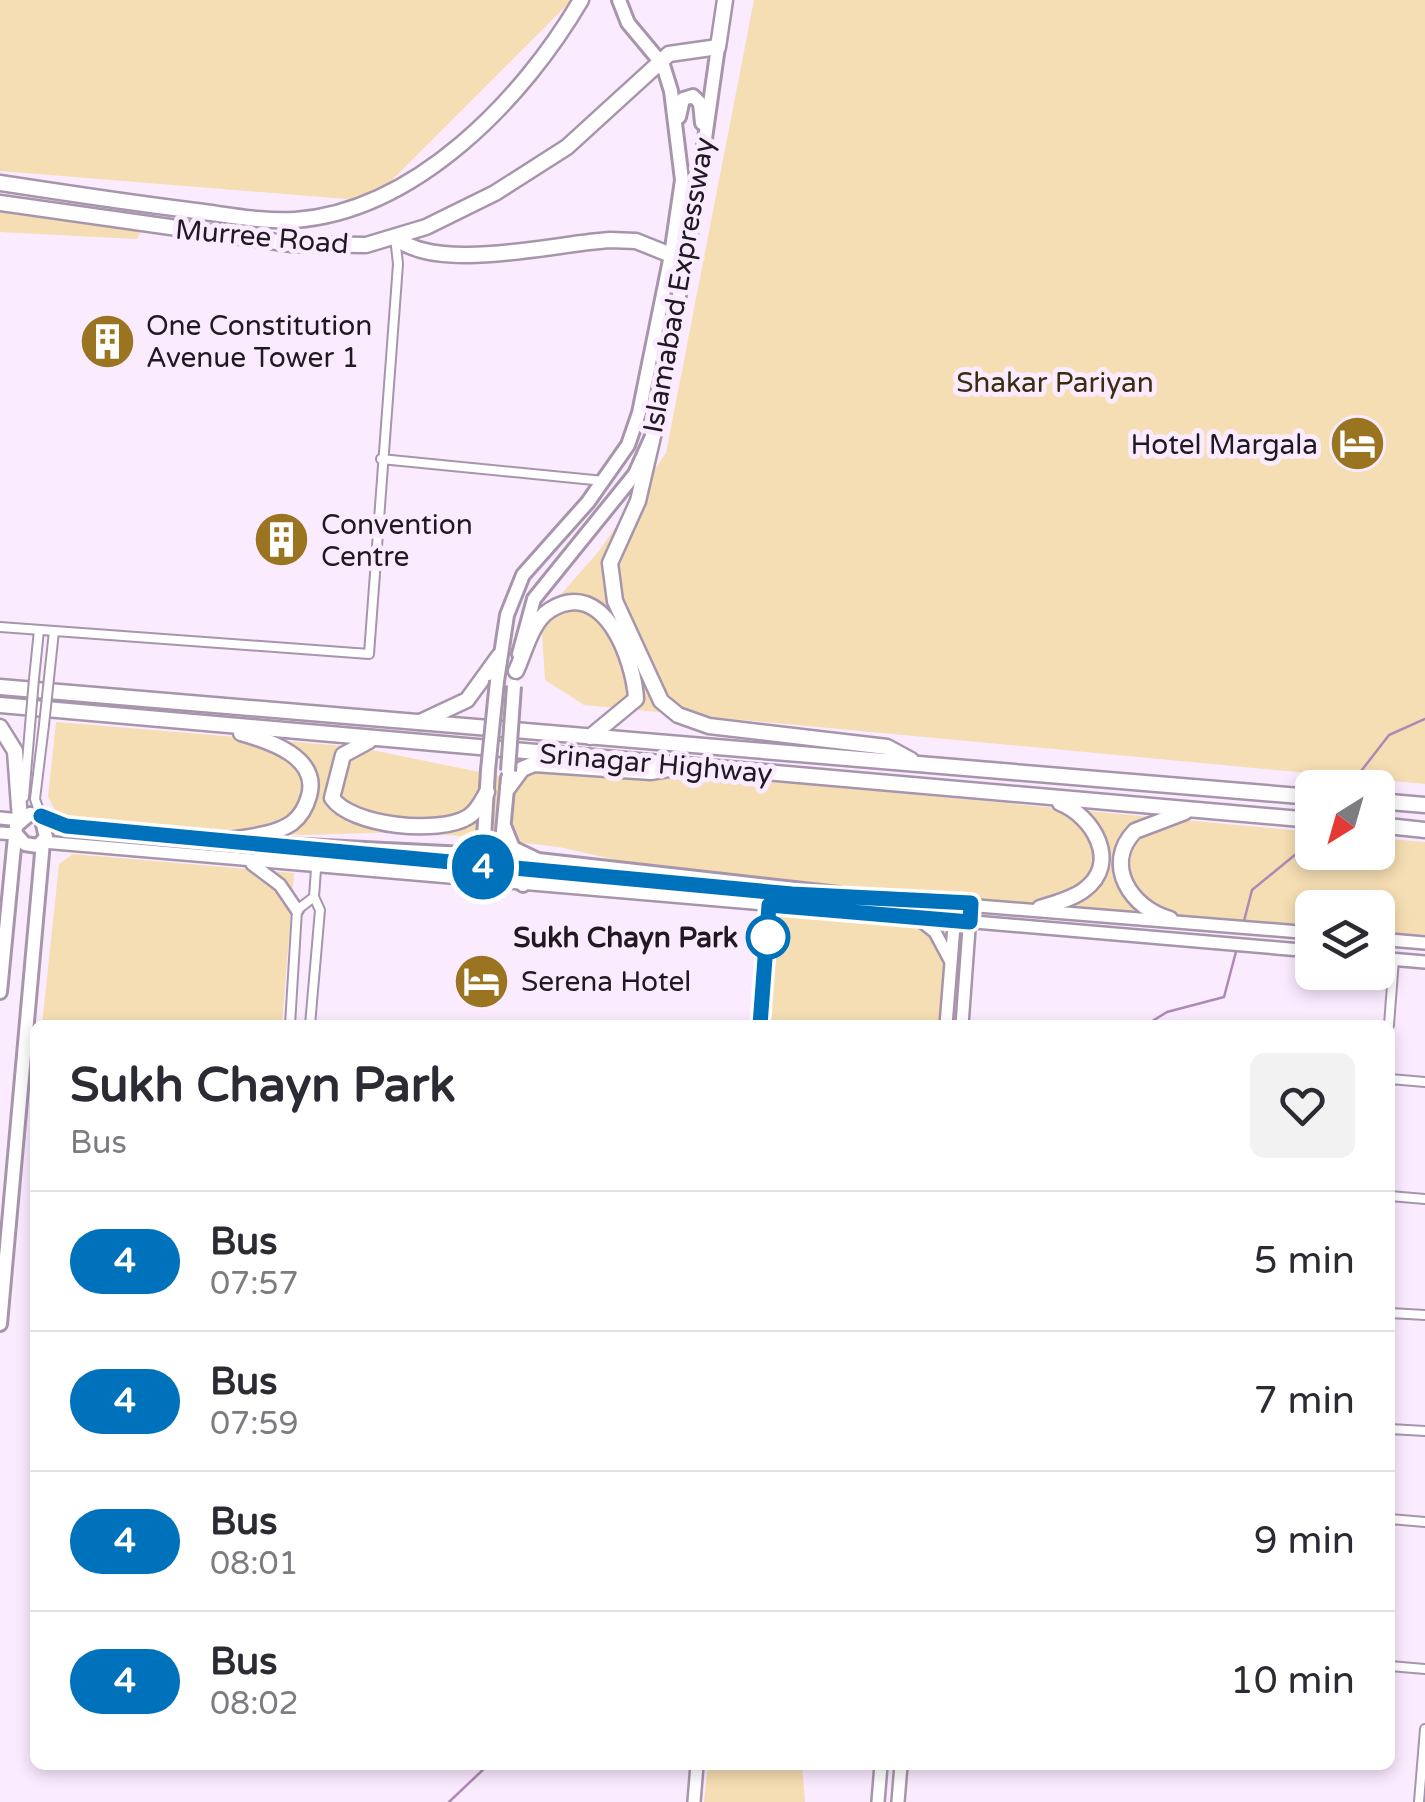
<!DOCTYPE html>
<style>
body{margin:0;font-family:"Varela Round",sans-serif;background:#f2f2f3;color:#2b2b33;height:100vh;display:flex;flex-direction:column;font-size:38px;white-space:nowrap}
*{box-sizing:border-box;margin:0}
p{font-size:32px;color:#7c7c81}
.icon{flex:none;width:55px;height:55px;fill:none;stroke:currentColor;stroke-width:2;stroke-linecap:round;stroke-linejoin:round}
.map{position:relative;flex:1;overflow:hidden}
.drawer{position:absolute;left:30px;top:1020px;width:1365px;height:750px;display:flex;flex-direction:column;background:#fff;border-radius:15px;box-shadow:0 5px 15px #0003}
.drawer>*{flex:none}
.badge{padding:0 20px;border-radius:32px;font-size:35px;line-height:65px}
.needle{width:65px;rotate:217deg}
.controls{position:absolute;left:1295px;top:770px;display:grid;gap:20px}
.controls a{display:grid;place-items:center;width:100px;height:100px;border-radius:15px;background:#fff;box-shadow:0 5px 15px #0003;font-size:50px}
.map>.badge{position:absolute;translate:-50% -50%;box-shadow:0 0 0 5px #fff}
.round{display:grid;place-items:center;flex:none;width:105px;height:105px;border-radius:15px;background:#f2f2f3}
.summary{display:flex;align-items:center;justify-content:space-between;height:170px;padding:0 40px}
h1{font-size:48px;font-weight:800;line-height:75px}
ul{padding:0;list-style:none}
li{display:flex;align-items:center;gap:30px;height:140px;padding:0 40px;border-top:2px solid #e1e1e2}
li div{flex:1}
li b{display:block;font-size:38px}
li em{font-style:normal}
li .badge{min-width:110px;font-weight:700;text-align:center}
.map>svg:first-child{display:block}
.green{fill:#f5deb3}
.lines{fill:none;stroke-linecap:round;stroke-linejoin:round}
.stream{stroke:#ad8ab6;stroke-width:2.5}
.secondary-tunnel{stroke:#cfc1d3;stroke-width:11;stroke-dasharray:11 5.5;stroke-linecap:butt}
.street-casing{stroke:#a795ac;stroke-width:12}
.secondary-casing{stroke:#a795ac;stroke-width:16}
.primary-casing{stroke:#a795ac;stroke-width:18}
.highway-casing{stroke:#a795ac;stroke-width:19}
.street{stroke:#fff;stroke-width:8}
.secondary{stroke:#fff;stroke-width:11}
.primary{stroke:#fff;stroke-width:12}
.highway{stroke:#fff;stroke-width:14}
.street-bridge-casing{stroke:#a795ac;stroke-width:12;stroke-linecap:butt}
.primary-bridge-casing{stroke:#a795ac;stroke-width:18;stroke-linecap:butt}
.street-bridge{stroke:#fff;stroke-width:8}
.primary-bridge{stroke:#fff;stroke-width:12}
.line-casing{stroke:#fff;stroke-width:22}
.line{stroke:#0072bc;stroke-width:15}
.stop-dot{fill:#fff;stroke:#0072bc;stroke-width:5}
.labels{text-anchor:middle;stroke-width:10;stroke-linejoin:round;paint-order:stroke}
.street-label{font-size:28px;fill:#201922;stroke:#fbebff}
.poi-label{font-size:28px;fill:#201922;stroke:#fbebff;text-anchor:start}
.park-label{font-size:28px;fill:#3a2c0d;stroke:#fbebff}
.stop-label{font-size:28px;font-weight:bold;fill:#201922;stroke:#fbebff;text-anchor:end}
</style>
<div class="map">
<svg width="1425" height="1802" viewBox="0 0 1425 1802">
<rect width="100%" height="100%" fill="#fbebff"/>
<g class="green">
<path d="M0,0H572L371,201L0,171Z"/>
<path d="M754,0H1425V784L584,705L545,680L541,617L599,551L666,453Z"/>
<path d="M0,205L145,224L137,239L0,232Z"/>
<path d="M56,722L357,747L499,776L540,770L623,778L717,776L1312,832V852H1378V838L1425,842V938L1378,934V908H1312V928L867,890L625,862L559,847L484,838L410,832L301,835L59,817L48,797Z"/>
<path d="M73,854L294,873L282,1025H42L59,864Z"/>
<path d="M776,909L962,927L955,1025H765Z"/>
<path d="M708,1765H802L805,1802H704Z"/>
</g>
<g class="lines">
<g class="stream">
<path d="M1348,788L1389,735L1425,719"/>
<path d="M1244,921L1252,890L1296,854L1312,833"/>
<path d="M1146,1025L1167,1012L1224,997L1237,948"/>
<path d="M449,1802L488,1765"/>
</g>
<path class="secondary-tunnel" d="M452,864L538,871"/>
<defs>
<g id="street">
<path d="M381,459L604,481"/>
<path d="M0,627L369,654L398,264L395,237"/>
<path d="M49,678L54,631"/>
<path d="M34,679L39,630"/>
<path d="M24,797L30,726"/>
<path d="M40,814L35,799L44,725"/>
<path d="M290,1025L297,910L314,897"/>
<path d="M310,1025L320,910L314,897L316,869"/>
<path d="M1389,1025L1394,959"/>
<path d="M1390,1079L1425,1082"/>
<path d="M1390,1196L1425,1199"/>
<path d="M1390,1313L1425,1315"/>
<path d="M1390,1429L1425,1431"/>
<path d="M1390,1519L1425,1522"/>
<path d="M1390,1666L1425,1669"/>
<path d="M1419,1802L1425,1729"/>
</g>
<g id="secondary">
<path d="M41,816L66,826L229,842"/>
<path d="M0,818L20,820"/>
<path d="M0,833L16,834"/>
<path d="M43,842L1312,951"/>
<path d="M296,851L452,864"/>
<path d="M252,864L280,885L297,910"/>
<path d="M538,871L782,894"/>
<path d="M831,894L1312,933"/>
<path d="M916,917L935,932L950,960"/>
<path d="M1378,939L1425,943"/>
<path d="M1378,958L1425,962"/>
<path d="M760,1025L769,905"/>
<path d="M946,1025L956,901"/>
<path d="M962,1025L970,915"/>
<path d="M694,1802L697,1765"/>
<path d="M878,1802L881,1765"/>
<path d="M898,1802L901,1765"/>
</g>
<g id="primary">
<path d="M679,117L683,99L693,96L700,103L702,123"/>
<path d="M519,654L534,599L635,474L654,432L696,202L718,47"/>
<path d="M497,681L507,615L523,575L588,502L628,445L639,413L671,255L682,180L671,91L663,65L628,23L619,0"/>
<path d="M505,828L513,848L538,860L839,894"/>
<path d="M242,843L466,854L484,838L488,770"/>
<path d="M468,880L488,874L500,863L508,778"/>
<path d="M523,885L511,872L515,862L525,857"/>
<path d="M0,992L16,826L30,814L41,816L46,837L38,846L25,844L16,834"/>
<path d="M0,1324L43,842"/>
</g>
<g id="highway">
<path d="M0,183C65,193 131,203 196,211C228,215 263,222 295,220C416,211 523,99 581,0"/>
<path d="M0,203L291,244L366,245L426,227L495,193L567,147L669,54L718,47L725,0"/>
<path d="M395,237C437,274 557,243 610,240L636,241L671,255"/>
<path d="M654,432L638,501L610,563L615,601L661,701L678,715L709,726L887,747L911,760"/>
<path d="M516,671C525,652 531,622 550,610C604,576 634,660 636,699L590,737"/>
<path d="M0,687L1312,797"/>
<path d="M0,705L1312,820"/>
<path d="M420,722L467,700L499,656"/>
<path d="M0,727L15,751L20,820"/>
<path d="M369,741L343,755L332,798C351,826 439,835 468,817C477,812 482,801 487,792"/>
<path d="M508,788L522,769L534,764L651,772L669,769"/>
<path d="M1378,801L1425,805"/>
<path d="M1378,825L1425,830"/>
<path d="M223,841C245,837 273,836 292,823C301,816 306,807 309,796C320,757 269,741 241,733"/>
<path d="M1040,908C1055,903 1072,899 1084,890C1121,863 1093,816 1060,803"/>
<path d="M1170,919C1132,909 1102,865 1135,831L1185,812"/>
</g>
</defs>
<use href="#street" class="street-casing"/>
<use href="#secondary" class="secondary-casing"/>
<use href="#primary" class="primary-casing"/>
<use href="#highway" class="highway-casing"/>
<use href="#street" class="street"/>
<use href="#secondary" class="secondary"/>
<use href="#primary" class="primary"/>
<use href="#highway" class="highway"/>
<defs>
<g id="street-bridge">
<path d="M44,725L49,678"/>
<path d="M30,726L34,679"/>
</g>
<g id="primary-bridge">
<path d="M488,770L497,681"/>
<path d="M508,771L514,686"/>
</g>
</defs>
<use href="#street-bridge" class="street-bridge-casing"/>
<use href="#primary-bridge" class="primary-bridge-casing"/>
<use href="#street-bridge" class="street-bridge"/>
<use href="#primary-bridge" class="primary-bridge"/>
</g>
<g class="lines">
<defs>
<path id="line" d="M41,816L66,826L792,894L971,903L970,922L769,905L760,1025"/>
</defs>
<use href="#line" class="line-casing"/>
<use href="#line" class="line"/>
</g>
<defs>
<symbol id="building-disc" viewBox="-11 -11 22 22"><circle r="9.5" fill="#9a7420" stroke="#fbebff"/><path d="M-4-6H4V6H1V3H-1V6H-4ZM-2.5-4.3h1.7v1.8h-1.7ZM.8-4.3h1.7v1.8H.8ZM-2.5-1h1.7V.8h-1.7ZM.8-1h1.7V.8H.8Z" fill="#fff"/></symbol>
<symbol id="hotel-disc" viewBox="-11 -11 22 22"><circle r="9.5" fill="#9a7420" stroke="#fbebff"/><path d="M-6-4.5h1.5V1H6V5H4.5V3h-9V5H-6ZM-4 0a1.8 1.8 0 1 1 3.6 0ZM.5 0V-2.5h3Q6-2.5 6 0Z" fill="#fff"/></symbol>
</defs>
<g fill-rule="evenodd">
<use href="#building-disc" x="76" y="310" width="63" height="63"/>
<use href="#hotel-disc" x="1326" y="412" width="63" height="63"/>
<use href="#building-disc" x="250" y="508" width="63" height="63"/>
<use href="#hotel-disc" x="450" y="950" width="63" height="63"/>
</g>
<circle class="stop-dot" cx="768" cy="937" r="20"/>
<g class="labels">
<g class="street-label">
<text transform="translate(262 236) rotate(5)" y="10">Murree Road</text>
<text transform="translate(678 285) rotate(-80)" y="10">Islamabad Expressway</text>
<text transform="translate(656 763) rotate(5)" y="10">Srinagar Highway</text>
</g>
<g class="poi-label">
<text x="146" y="335">One Constitution<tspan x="146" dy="32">Avenue Tower 1</tspan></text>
<text x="1318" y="454" text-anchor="end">Hotel Margala</text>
<text x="321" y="534">Convention<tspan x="321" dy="32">Centre</tspan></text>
<text x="521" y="991">Serena Hotel</text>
</g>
<g class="park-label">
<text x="1055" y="392">Shakar Pariyan</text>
</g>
<g class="stop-label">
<text x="738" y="947">Sukh Chayn Park</text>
</g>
</g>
</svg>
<div class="controls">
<a><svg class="needle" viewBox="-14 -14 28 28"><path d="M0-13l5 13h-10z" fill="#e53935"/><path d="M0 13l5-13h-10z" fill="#7c7c81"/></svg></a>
<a><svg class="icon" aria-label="layers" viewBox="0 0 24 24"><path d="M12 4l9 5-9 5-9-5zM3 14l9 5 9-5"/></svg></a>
</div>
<b class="badge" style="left:483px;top:867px;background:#0072bc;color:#fff">4</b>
<section class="drawer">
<div class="summary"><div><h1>Sukh Chayn Park</h1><p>Bus</p></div><a class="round"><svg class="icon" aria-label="heart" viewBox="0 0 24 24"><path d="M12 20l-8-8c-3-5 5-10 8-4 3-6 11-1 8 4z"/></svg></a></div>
<ul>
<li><span class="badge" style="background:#0072bc;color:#fff">4</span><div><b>Bus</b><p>07:57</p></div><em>5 min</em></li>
<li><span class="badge" style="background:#0072bc;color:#fff">4</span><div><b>Bus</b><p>07:59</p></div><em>7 min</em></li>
<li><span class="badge" style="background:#0072bc;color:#fff">4</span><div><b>Bus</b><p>08:01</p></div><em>9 min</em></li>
<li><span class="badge" style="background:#0072bc;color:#fff">4</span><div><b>Bus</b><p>08:02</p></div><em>10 min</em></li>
</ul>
</section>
</div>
